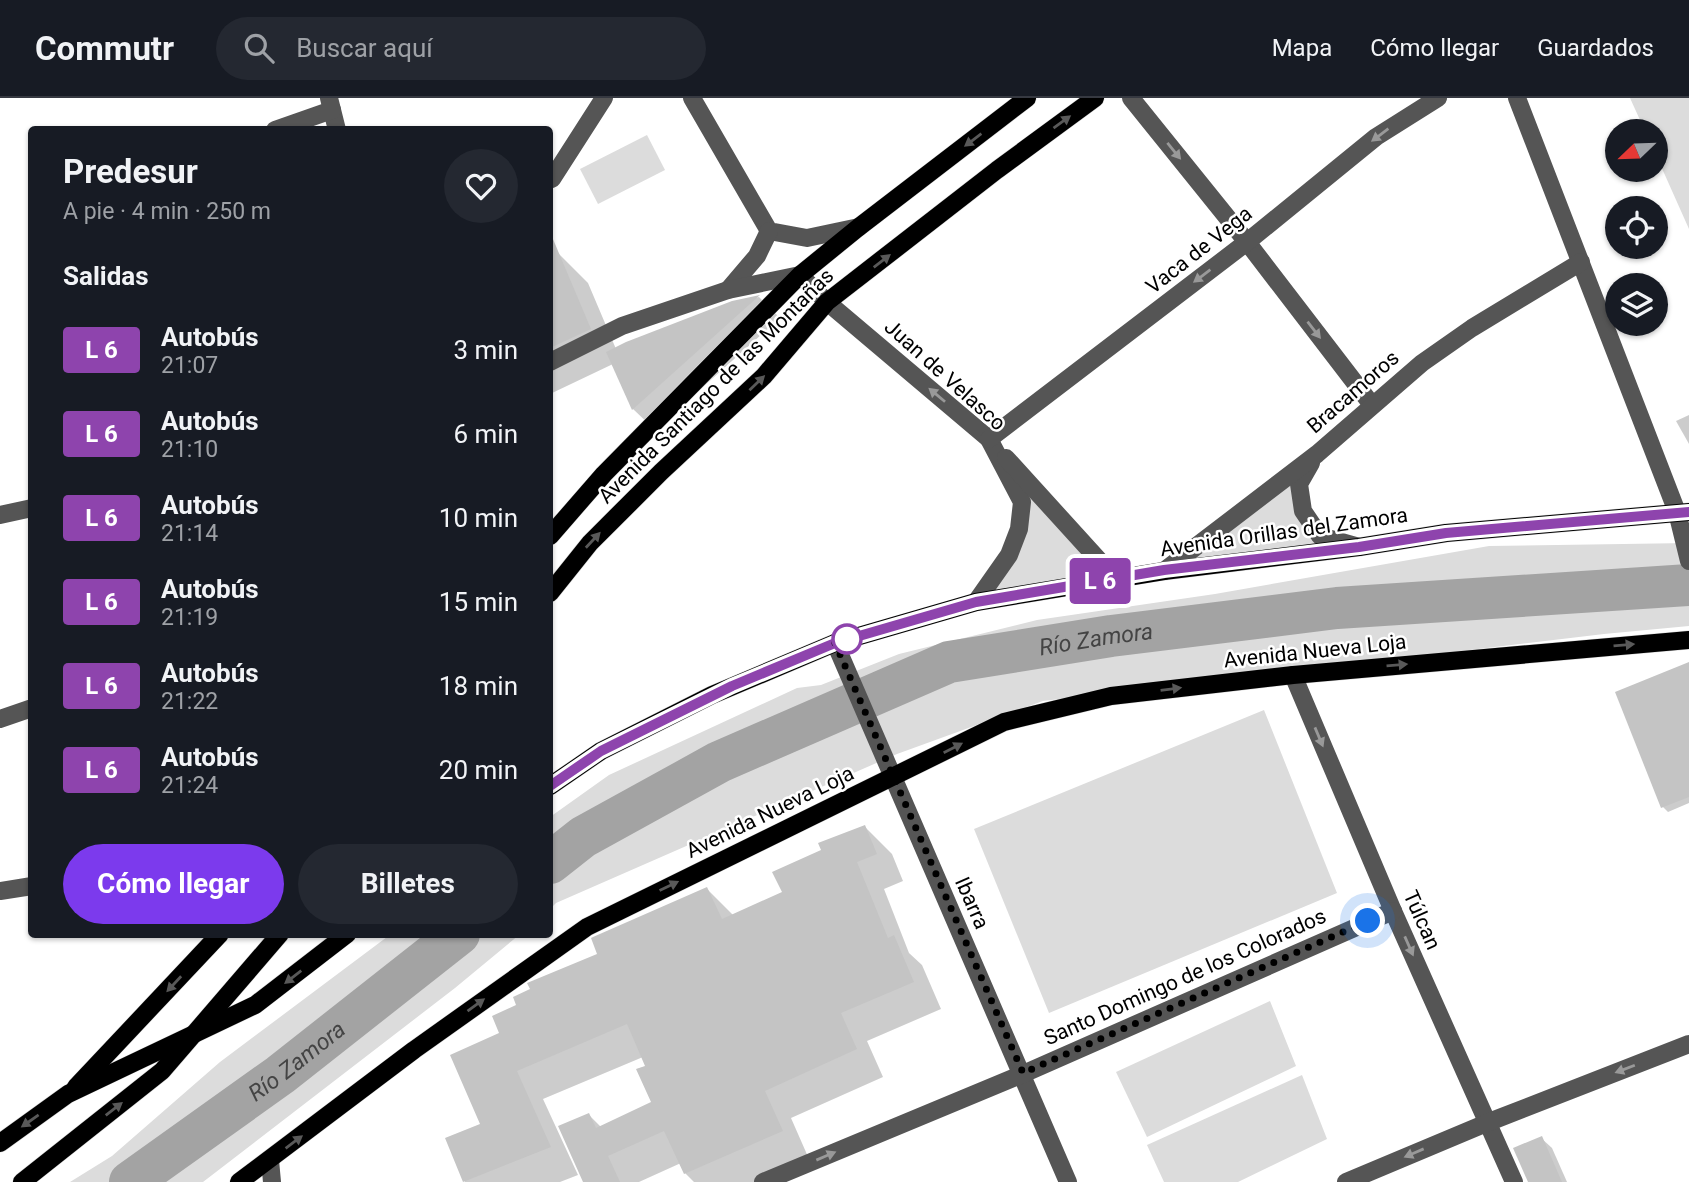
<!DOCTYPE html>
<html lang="es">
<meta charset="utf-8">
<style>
body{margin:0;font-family:Roboto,sans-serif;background:#242831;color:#f1f3f6;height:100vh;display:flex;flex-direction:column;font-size:26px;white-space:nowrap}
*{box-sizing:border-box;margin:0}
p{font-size:23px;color:#9ea1a6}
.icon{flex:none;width:38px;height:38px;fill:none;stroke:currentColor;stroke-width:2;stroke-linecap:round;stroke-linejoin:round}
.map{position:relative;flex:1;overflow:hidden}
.details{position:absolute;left:28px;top:28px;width:525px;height:812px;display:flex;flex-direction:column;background:#171b24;border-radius:7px;box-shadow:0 2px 5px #0004}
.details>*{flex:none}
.badge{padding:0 14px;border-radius:5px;font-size:24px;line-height:46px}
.needle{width:46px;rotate:247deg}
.controls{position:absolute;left:1605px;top:21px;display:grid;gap:14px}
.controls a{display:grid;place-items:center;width:63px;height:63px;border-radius:50%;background:#171b24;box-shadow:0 2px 5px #0004;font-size:35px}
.you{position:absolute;width:35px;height:35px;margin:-18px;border:5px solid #fff;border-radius:50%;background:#1a73e8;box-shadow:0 0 0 10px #1a73e833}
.map>.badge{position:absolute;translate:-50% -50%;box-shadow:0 0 0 4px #fff}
h2{padding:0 35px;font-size:26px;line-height:63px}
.round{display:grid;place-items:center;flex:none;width:74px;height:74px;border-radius:37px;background:#242831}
.head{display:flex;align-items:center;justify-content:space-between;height:119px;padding:0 35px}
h1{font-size:33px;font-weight:700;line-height:52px}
.action{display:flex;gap:14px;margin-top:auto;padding:14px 35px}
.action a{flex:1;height:80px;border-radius:42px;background:#7c3aed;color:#fff;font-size:28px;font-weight:700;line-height:80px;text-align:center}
.action a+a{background:#242831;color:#f1f3f6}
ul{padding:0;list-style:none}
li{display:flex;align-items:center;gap:21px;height:84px;padding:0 35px}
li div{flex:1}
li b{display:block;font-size:26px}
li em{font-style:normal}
li .badge{min-width:77px;font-weight:700;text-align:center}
header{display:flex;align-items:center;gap:42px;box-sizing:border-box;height:98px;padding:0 35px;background:#171b24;border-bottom:2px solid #363941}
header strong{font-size:33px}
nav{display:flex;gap:38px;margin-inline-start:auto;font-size:24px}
.search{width:490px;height:63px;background:#242831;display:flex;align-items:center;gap:18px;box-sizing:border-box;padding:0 24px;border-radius:38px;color:#9ea1a6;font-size:26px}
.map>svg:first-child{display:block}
.green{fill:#dcdcdc}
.shadow{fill:#0003}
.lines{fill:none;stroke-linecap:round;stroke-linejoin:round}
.river{stroke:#a3a3a3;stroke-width:42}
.building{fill:#c4c4c4}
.major-casing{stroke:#dbdbdb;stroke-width:19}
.minor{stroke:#555;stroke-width:18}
.major{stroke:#000;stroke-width:18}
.oneway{fill:#595959}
.oneway2{fill:#999}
.line-casing{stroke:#fff;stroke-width:16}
.line{stroke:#8e44ad;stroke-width:10}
.walk{stroke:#000;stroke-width:7;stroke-dasharray:0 12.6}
.stop-dot{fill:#fff;stroke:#8e44ad;stroke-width:3.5}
.labels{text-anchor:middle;stroke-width:5;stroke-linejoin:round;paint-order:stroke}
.street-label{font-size:21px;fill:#000;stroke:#fff}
.water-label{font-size:23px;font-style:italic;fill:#444;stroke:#fff}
</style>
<header>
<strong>Commutr</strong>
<div class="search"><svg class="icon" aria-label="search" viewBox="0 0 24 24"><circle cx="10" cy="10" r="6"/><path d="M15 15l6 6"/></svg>Buscar aquí</div>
<nav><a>Mapa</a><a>Cómo llegar</a><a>Guardados</a></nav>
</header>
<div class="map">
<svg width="1689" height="1084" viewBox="0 0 1689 1084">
<rect width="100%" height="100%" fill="#fff"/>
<g class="green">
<path d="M1630,0H1689V131L1656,57V33H1645Z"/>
<path d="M647,37L665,72L598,106L580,71Z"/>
<path d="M1317,356L1299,386L1320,438L1359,449L1164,473Z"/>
<path d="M1022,377L1116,481L976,504L1009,457Z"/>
<path d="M1689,445V528L1604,536L1043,603L897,656L556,805L550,811V719L609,677L797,590L821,587L899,556L1037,522L1215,496L1489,448Z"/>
<path d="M1264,612L1337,795L1049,915L974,731Z"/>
<path d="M391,836L519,837L455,890L203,1084H70L112,1058L220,964Z"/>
<path d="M1270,903L1296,968L1147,1039L1116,974Z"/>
<path d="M1302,977L1327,1041L1238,1084H1164L1147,1047Z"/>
</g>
<g class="shadow">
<path d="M557,154L588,185L616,251L732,205L759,199L780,220L655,332L633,311L613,266L550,296V157Z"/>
<path d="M1689,317V346L1676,323Z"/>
<path d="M1689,566V705L1668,714L1663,709Z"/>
<path d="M865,729L892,756L903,783L884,791L909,855L922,867L941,911L867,943L883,979L791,1020L809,1061L756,1084H694L685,1075L681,1065L639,1084H585L589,1017L601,1029L653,1005L647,969L643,959L543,1001L578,1077L560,1084H465L447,1041L482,1026L501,935L518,908L707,791L734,818L784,795L823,753Z"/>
<path d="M1541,1040L1552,1050L1567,1084H1530Z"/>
</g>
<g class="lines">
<g class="river">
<path id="s1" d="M550,765L583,739L719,664L949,564L1111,538L1337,510L1689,487"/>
<path id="s2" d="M130,1084L280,977L459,836"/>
</g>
</g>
<g class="building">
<path d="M550,134L591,231L550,250Z"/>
<path d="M760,197L632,312L606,254L626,244L732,203Z"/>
<path d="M1689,564V699L1661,710L1615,594Z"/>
<path d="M865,727L877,756L857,764L888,840L894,837L914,884L841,915L857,951L765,993L783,1033L684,1076L664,1033L608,1058L620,1084H583L558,1028L589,1015L596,1030L651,1004L636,971L645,968L627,926L517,973L551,1049L463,1084L445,1040L480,1026L450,957L499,935L492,918L516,907L513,899L530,891L527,885L597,856L591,840L593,839L707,789L722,821L782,794L772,774L821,752L818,745Z"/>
<path d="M1542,1038L1562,1084H1528L1513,1050Z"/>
</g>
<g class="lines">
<defs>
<g id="major">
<path d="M550,438L604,376L800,177L859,129L1027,0"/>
<path d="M550,495L590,445L661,374L764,278L827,204L997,72L1095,0"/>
<path d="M550,688L601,653L712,597L835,545L976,504L1164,473L1359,449L1446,435L1689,414"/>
<path d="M76,989L220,836"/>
<path d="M0,1045L68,996L255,907L347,836"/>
<path d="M22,1084L162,973L280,836"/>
<path d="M239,1084L414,952L587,829L1004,624L1111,598L1293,577L1689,542"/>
</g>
</defs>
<use href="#major" class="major-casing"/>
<g class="minor">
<path d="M692,0L769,133L807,140L859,129"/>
<path d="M1131,0L1247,144L1372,307"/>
<path d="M1517,0L1677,414L1689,463"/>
<path d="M332,12L337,32"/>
<path d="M275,32L332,12L329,0"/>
<path d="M552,81L604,0"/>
<path d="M728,192L757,158L769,133"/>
<path d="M550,264L622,228L728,192L800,177L827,204L989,341L1022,404L1019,431L1009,457L976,504"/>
<path d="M989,341L1247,144L1376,39L1438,0"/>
<path d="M1006,360L1116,481"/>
<path d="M1311,365L1299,386L1303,413L1320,438L1359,449"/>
<path d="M0,417L32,410"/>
<path d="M1164,473L1317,356L1422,265L1472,230L1581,164"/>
<path d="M835,545L1068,1084"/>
<path d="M1293,577L1393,813L1514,1084"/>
<path d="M0,621L32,610"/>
<path d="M0,793L32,788"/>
<path d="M270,1062L272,1084"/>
<path d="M763,1084L1023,976L1393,813"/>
<path d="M1346,1084L1489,1024L1689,946"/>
</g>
<use href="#major" class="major"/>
</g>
<defs><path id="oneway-solid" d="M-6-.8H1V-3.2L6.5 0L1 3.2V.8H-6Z" transform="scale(1.75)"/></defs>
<g class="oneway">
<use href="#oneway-solid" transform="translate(1062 24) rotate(-36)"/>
<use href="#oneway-solid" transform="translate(973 42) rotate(143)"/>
<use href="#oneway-solid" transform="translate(882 163) rotate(-38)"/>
<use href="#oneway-solid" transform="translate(757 285) rotate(-44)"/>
<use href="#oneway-solid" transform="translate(593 442) rotate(-47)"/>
<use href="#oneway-solid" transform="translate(1624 547) rotate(-5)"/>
<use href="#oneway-solid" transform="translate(1397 567) rotate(-5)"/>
<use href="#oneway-solid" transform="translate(1171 591) rotate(-7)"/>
<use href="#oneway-solid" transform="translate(953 650) rotate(-27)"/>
<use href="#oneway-solid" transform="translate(669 788) rotate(-26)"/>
<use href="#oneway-solid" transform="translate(293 879) rotate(142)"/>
<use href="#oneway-solid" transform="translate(174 886) rotate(133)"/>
<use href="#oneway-solid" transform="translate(476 907) rotate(-36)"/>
<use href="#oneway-solid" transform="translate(114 1011) rotate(-38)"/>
<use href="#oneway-solid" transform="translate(30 1023) rotate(145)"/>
<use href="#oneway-solid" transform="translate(294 1044) rotate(-37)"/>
</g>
<g class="oneway2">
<use href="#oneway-solid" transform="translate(1380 37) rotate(143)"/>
<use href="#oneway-solid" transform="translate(1174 53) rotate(51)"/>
<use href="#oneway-solid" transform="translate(1202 178) rotate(143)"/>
<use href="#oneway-solid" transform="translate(1314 232) rotate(52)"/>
<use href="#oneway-solid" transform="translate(937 297) rotate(-140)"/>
<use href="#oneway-solid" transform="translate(1319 639) rotate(67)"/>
<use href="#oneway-solid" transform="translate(1409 848) rotate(66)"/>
<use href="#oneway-solid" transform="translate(1625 971) rotate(159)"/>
<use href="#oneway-solid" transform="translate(1414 1055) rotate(157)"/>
<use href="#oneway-solid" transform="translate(826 1058) rotate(-23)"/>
</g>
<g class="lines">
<defs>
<path id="line" d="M550,688L601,653L732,588L835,545L976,504L1164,472L1359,449L1446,435L1689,414"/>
</defs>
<use href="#line" class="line-casing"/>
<use href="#line" class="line"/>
<path class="walk" d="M847,541L835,545L1023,975L1368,823"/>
</g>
<circle class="stop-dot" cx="847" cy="541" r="14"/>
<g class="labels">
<g class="street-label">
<text transform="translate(1199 152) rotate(-38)" y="7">Vaca de Vega</text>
<text transform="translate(945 277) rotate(42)" y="7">Juan de Velasco</text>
<text transform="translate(716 288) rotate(-45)" y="7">Avenida Santiago de las Montañas</text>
<text transform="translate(1353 294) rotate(-41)" y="7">Bracamoros</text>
<text transform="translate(1284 434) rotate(-8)" y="7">Avenida Orillas del Zamora</text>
<text transform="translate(1315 553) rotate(-6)" y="7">Avenida Nueva Loja</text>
<text transform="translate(770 714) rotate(-26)" y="7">Avenida Nueva Loja</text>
<text transform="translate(972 805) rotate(66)" y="7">Ibarra</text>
<text transform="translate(1422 822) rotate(66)" y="7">Túlcan</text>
<text transform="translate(1185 879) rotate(-24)" y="7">Santo Domingo de los Colorados</text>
</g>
<g class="water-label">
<text dy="8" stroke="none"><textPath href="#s1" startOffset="597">Río Zamora</textPath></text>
<text dy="8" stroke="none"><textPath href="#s2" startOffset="206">Río Zamora</textPath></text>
</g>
</g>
</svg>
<div class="controls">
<a><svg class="needle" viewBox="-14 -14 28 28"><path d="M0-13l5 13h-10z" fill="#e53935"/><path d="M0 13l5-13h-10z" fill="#9ea1a6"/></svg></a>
<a><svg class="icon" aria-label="locate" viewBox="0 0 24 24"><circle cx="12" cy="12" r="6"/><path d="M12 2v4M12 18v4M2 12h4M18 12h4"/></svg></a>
<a><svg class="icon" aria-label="layers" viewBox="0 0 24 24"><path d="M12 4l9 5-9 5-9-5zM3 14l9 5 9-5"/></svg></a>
</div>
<div class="you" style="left:1368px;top:823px"></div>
<b class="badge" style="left:1100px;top:483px;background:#8e44ad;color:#fff">L 6</b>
<section class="details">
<div class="head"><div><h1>Predesur</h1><p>A pie · 4 min · 250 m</p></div><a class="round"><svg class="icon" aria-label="heart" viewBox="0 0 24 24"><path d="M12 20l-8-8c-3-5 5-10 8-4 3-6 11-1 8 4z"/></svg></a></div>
<h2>Salidas</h2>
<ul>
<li><span class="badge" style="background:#8e44ad;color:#fff">L 6</span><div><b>Autobús</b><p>21:07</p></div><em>3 min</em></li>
<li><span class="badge" style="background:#8e44ad;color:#fff">L 6</span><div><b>Autobús</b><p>21:10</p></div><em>6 min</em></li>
<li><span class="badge" style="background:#8e44ad;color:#fff">L 6</span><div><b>Autobús</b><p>21:14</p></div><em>10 min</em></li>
<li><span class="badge" style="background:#8e44ad;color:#fff">L 6</span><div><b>Autobús</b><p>21:19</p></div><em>15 min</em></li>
<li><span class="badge" style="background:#8e44ad;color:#fff">L 6</span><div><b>Autobús</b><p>21:22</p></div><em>18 min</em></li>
<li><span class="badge" style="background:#8e44ad;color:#fff">L 6</span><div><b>Autobús</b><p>21:24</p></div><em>20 min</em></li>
</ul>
<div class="action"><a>Cómo llegar</a><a>Billetes</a></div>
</section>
</div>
